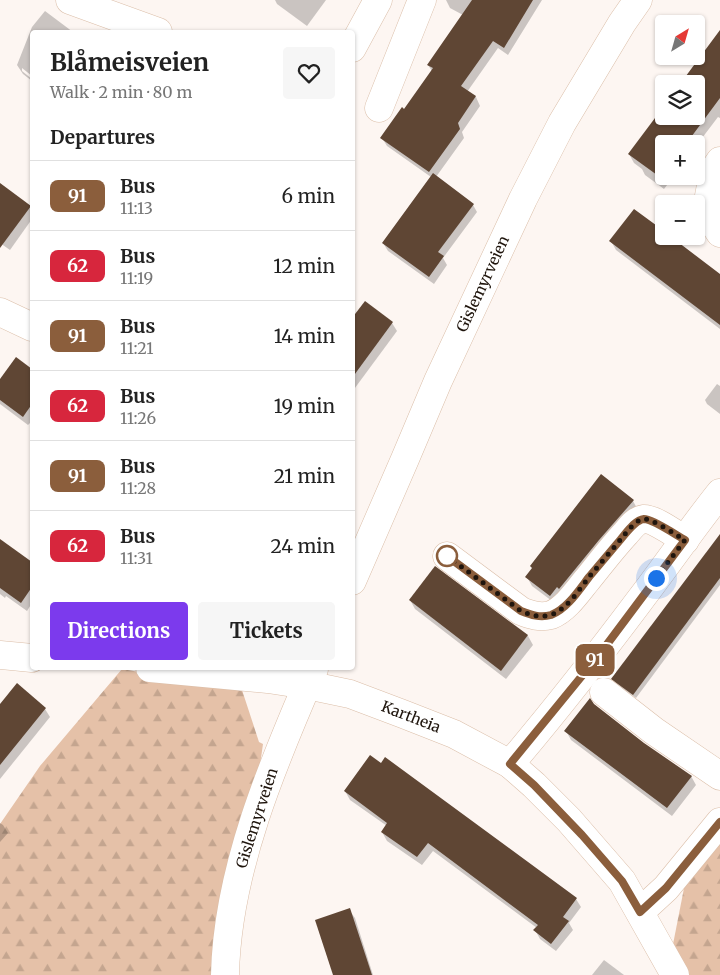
<!DOCTYPE html>
<meta charset="utf-8">
<style>
body{margin:0;font-family:Merriweather,serif;background:#f6f6f6;color:#222;height:100vh;display:flex;flex-direction:column;font-size:19px;white-space:nowrap}
*{box-sizing:border-box;margin:0}
p{font-size:16px;color:#767676}
.icon{flex:none;width:28px;height:28px;fill:none;stroke:currentColor;stroke-width:2;stroke-linecap:round;stroke-linejoin:round}
.map{position:relative;flex:1;overflow:hidden}
.drawer{position:absolute;left:30px;top:30px;width:325px;height:640px;display:flex;flex-direction:column;background:#fff;border-radius:5px;box-shadow:0 1px 4px #0004}
.drawer>*{flex:none}
.badge{padding:0 10px;border-radius:8px;font-size:18px;line-height:32px}
.needle{width:32px;rotate:37deg}
.controls{position:absolute;left:655px;top:15px;display:grid;gap:10px}
.controls a{display:grid;place-items:center;width:50px;height:50px;border-radius:5px;background:#fff;box-shadow:0 1px 4px #0004;font-size:25px}
.you{position:absolute;width:25px;height:25px;margin:-12px;border:4px solid #fff;border-radius:50%;background:#1a73e8;box-shadow:0 0 0 8px #1a73e833}
.map>.badge{position:absolute;translate:-50% -50%;box-shadow:0 0 0 2px #fff}
h2{padding:0 20px;font-size:19px;line-height:45px}
.round{display:grid;place-items:center;flex:none;width:52px;height:52px;border-radius:5px;background:#f6f6f6}
.overview{display:flex;align-items:center;justify-content:space-between;height:85px;padding:0 20px}
h1{font-size:24px;font-weight:700;line-height:38px}
.button{display:flex;gap:10px;margin-top:auto;padding:10px 20px}
.button a{flex:1;height:58px;border-radius:5px;background:#7c3aed;color:#fff;font-size:20px;font-weight:700;line-height:58px;text-align:center}
.button a+a{background:#f6f6f6;color:#222}
ul{padding:0;list-style:none}
li{display:flex;align-items:center;gap:15px;height:70px;padding:0 20px;border-top:1px solid #e0e0e0}
li div{flex:1}
li b{display:block;font-size:19px}
li em{font-style:normal}
li .badge{min-width:55px;font-weight:700;text-align:center}
.map>svg:first-child{display:block}
.forest{fill:url(#forest-firs)}
.shadow{fill:#0003}
.building{fill:#5f4634}
.lines{fill:none;stroke-linecap:round;stroke-linejoin:round}
.minor-casing{stroke:#dbbea8;stroke-width:29}
.minor{stroke:#fff;stroke-width:28}
.line-casing{stroke:#fff;stroke-width:11}
.line{stroke:#8b5e3c;stroke-width:8}
.walk{stroke:#1f150d;stroke-width:5;stroke-dasharray:0 9}
.stop-dot{fill:#fff;stroke:#8b5e3c;stroke-width:2.5}
.labels{text-anchor:middle;stroke-width:5;stroke-linejoin:round;paint-order:stroke}
.street-label{font-size:15px;fill:#1f150d;stroke:#fff}
</style>
<div class="map">
<svg width="720" height="975" viewBox="0 0 720 975">
<defs>
<pattern id="forest-firs" width="22" height="20" patternUnits="userSpaceOnUse" patternTransform="scale(1.25)"><rect width="22" height="20" fill="#e5c1a8"/><path d="M5 1l3.5 6h-7zM16 11l3.5 6h-7z" fill="#c4a58f"/></pattern>
</defs>
<rect width="100%" height="100%" fill="#fdf6f2"/>
<g class="forest">
<path d="M122,669L242,690L259,742L263,744L239,912L235,975H0V824L40,766Z"/>
<path d="M720,833V975H667L685,883Z"/>
</g>
<g class="shadow">
<path d="M275,0H326L307,26L277,4Z"/>
<path d="M446,0H542L508,55L498,48L467,92L476,97L480,106L462,132L464,138L436,177L473,205L477,212L443,258L447,265L434,284L388,251L383,243L431,177L387,146L382,138L405,111L432,71L428,65L463,15L450,8Z"/>
<path d="M45,11L73,32H32V76L22,68V71L32,79V81L23,74L17,65L32,27Z"/>
<path d="M720,33V118L718,117L696,146V144H664V176H674L664,189L645,175L642,169L634,163L629,154L664,116H696Z"/>
<path d="M0,185L30,206L32,211V219L10,250L0,243Z"/>
<path d="M664,236L720,275V329L616,250L611,241Z"/>
<path d="M365,303L392,323L397,331L352,392V320Z"/>
<path d="M17,359L32,371V421L28,425L0,404V381Z"/>
<path d="M717,384L720,386V414L707,404L705,400Z"/>
<path d="M601,476L633,501L638,510L556,604L532,586L527,577Z"/>
<path d="M720,536V585L636,698L615,683L613,679Z"/>
<path d="M0,541L32,564V603L27,611L6,596L5,598L0,594Z"/>
<path d="M436,568L528,636L533,645L506,679L415,609L410,600Z"/>
<path d="M593,705L644,744L691,776L696,785L672,816L571,740L566,731Z"/>
<path d="M0,706L45,709L50,717L0,779Z"/>
<path d="M345,791L576,899L581,907L569,923L573,930L556,951L540,939L535,930L537,928L433,851L422,865L387,841L382,832L387,826L350,800Z"/>
<path d="M0,823L3,825L8,833L0,842Z"/>
<path d="M349,910L355,918L373,975H335Z"/>
<path d="M604,960L624,975H592Z"/>
</g>
<g class="building">
<path d="M472,0H533L504,48L493,41L461,86L476,96L458,123L460,129L429,172L380,138L402,107L404,109L433,68L427,65Z"/>
<path d="M720,30V98L686,144H664V180L628,154L664,106V116H696V84H680Z"/>
<path d="M433,173L474,204L438,252L444,256L429,277L382,243Z"/>
<path d="M0,183L31,206L0,248Z"/>
<path d="M634,209L664,231V236H670L720,274V325L609,241Z"/>
<path d="M365,301L393,322L352,378V318Z"/>
<path d="M16,357L32,369V404L23,417L0,400V379Z"/>
<path d="M601,474L634,500L599,540L559,589L557,587L550,596L525,577L532,568L530,566Z"/>
<path d="M720,534V578L633,695L611,679Z"/>
<path d="M0,539L32,562V587L21,603L0,588Z"/>
<path d="M435,566L528,635L501,671L409,600Z"/>
<path d="M17,683L46,708L0,765V704Z"/>
<path d="M590,698L594,704L644,743L692,776L667,808L564,731Z"/>
<path d="M370,755L381,763L385,757L577,898L563,917L569,921L551,944L533,930L538,925L428,843L417,857L381,832L387,823L344,791Z"/>
<path d="M350,908L372,975H333L315,920Z"/>
</g>
<g class="lines">
<defs>
<g id="minor">
<path d="M70,0L158,32"/>
<path d="M352,48L378,0"/>
<path d="M379,108L422,0"/>
<path d="M720,161L714,170L709,196L711,219L720,233"/>
<path d="M0,312L32,327"/>
<path d="M447,556L521,611C531,615 540,618 551,615C566,609 577,592 587,580C600,564 612,548 626,533C631,527 636,520 644,519C655,519 675,534 685,540"/>
<path d="M352,581L405,459L438,381L523,199L562,123L622,23L638,0"/>
<path d="M0,655L32,658"/>
<path d="M150,668L268,679L307,685L350,694L403,714L454,734L510,764L534,785L569,820L622,881L675,975"/>
<path d="M604,692L654,731L720,776"/>
<path d="M510,764C555,711 598,656 640,600C667,565 692,528 720,493"/>
<path d="M640,912L666,888L720,822"/>
<path d="M225,975C227,871 273,763 314,669"/>
</g>
</defs>
<use href="#minor" class="minor-casing"/>
<use href="#minor" class="minor"/>
</g>
<g class="lines">
<defs>
<path id="line" d="M447,556L521,611C531,615 540,618 551,615C567,609 579,590 589,577C600,564 611,551 621,539C627,532 635,520 644,519C653,519 676,535 685,540L599,655L510,764L534,785L582,835L622,881L640,912L666,888L720,822"/>
</defs>
<use href="#line" class="line-casing"/>
<use href="#line" class="line"/>
<path class="walk" d="M447,556L521,611C531,615 540,618 551,615C567,609 579,590 589,577C600,564 611,551 621,539C627,532 635,520 644,519C653,519 676,535 685,540L656,578"/>
</g>
<circle class="stop-dot" cx="447" cy="556" r="10"/>
<g class="labels">
<g class="street-label">
<text transform="translate(483 284) rotate(-65)" y="5">Gislemyrveien</text>
<text transform="translate(411 717) rotate(21)" y="5">Kartheia</text>
<text transform="translate(257 818) rotate(-72)" y="5">Gislemyrveien</text>
</g>
</g>
</svg>
<div class="controls">
<a><svg class="needle" viewBox="-14 -14 28 28"><path d="M0-13l5 13h-10z" fill="#e53935"/><path d="M0 13l5-13h-10z" fill="#767676"/></svg></a>
<a><svg class="icon" aria-label="layers" viewBox="0 0 24 24"><path d="M12 4l9 5-9 5-9-5zM3 14l9 5 9-5"/></svg></a>
<a>+</a>
<a>−</a>
</div>
<div class="you" style="left:656px;top:578px"></div>
<b class="badge" style="left:595px;top:660px;background:#8b5e3c;color:#fff">91</b>
<section class="drawer">
<div class="overview"><div><h1>Blåmeisveien</h1><p>Walk · 2 min · 80 m</p></div><a class="round"><svg class="icon" aria-label="heart" viewBox="0 0 24 24"><path d="M12 20l-8-8c-3-5 5-10 8-4 3-6 11-1 8 4z"/></svg></a></div>
<h2>Departures</h2>
<ul>
<li><span class="badge" style="background:#8b5e3c;color:#fff">91</span><div><b>Bus</b><p>11:13</p></div><em>6 min</em></li>
<li><span class="badge" style="background:#d7263d;color:#fff">62</span><div><b>Bus</b><p>11:19</p></div><em>12 min</em></li>
<li><span class="badge" style="background:#8b5e3c;color:#fff">91</span><div><b>Bus</b><p>11:21</p></div><em>14 min</em></li>
<li><span class="badge" style="background:#d7263d;color:#fff">62</span><div><b>Bus</b><p>11:26</p></div><em>19 min</em></li>
<li><span class="badge" style="background:#8b5e3c;color:#fff">91</span><div><b>Bus</b><p>11:28</p></div><em>21 min</em></li>
<li><span class="badge" style="background:#d7263d;color:#fff">62</span><div><b>Bus</b><p>11:31</p></div><em>24 min</em></li>
</ul>
<div class="button"><a>Directions</a><a>Tickets</a></div>
</section>
</div>
